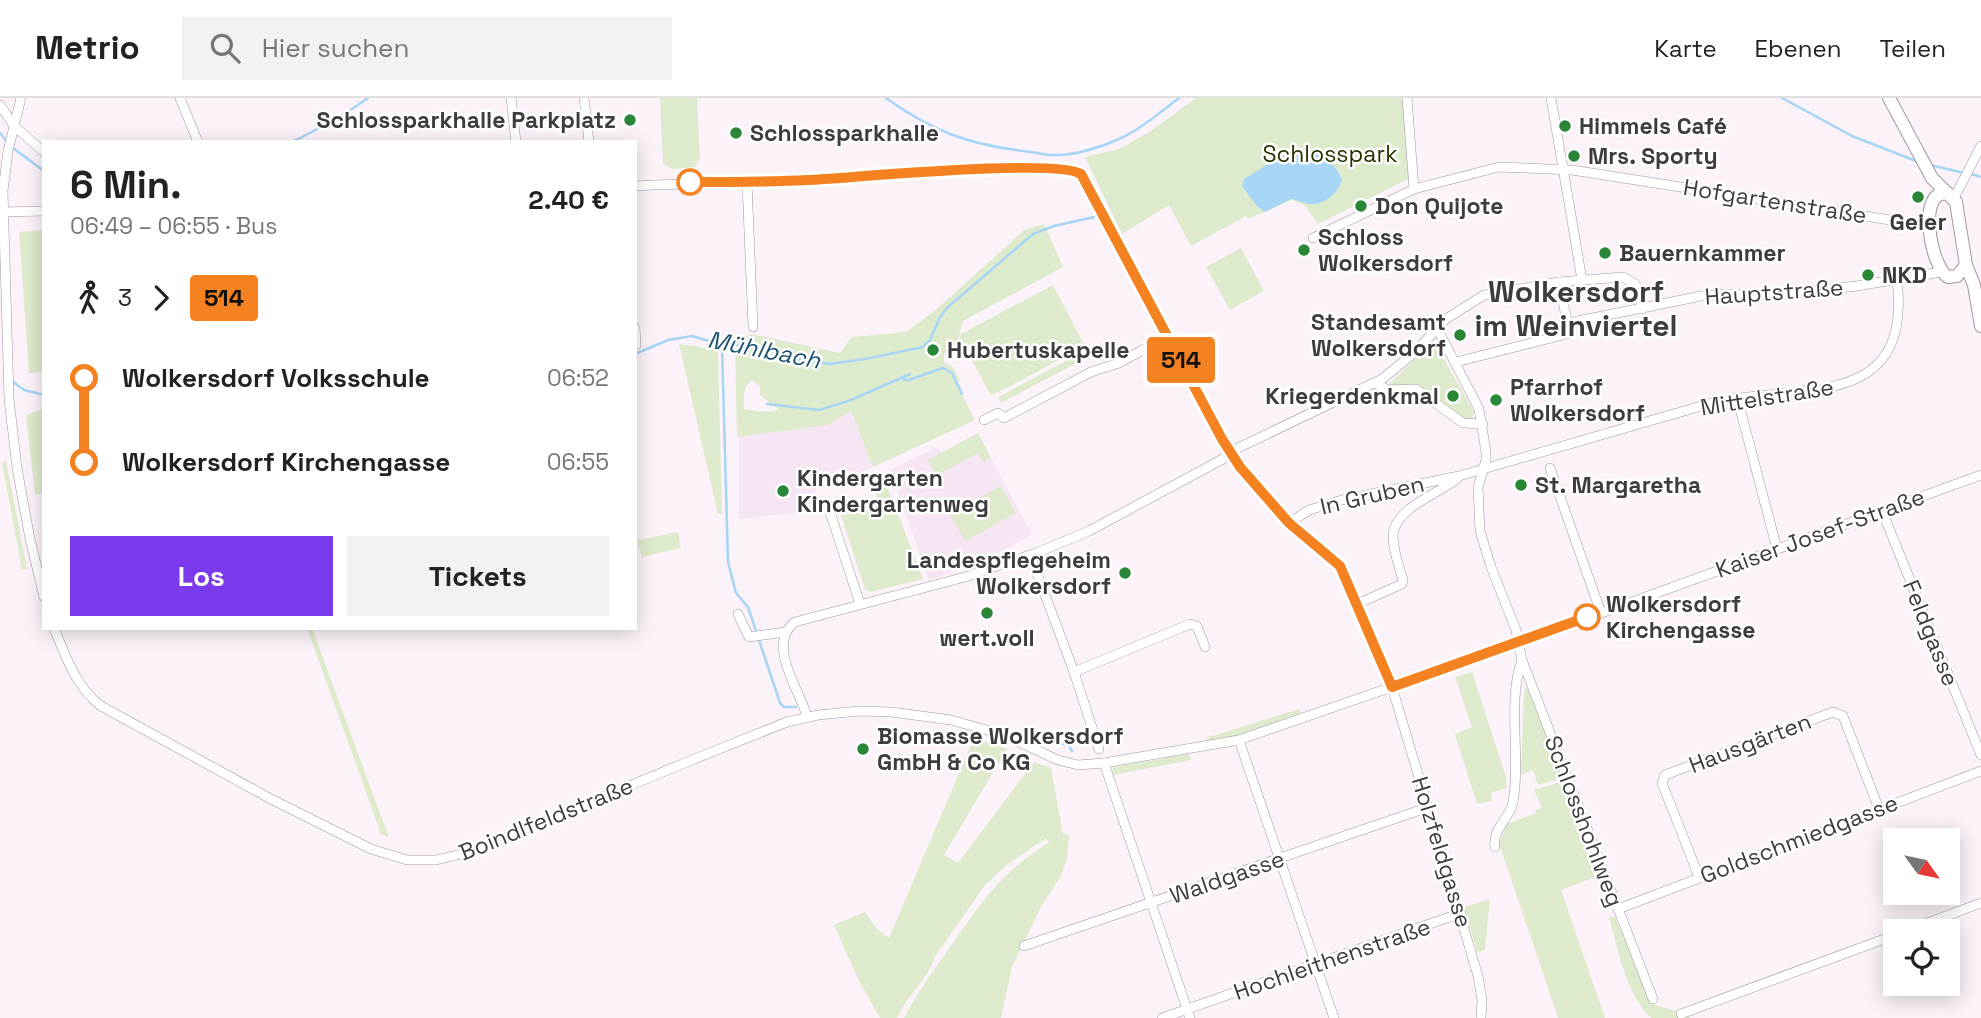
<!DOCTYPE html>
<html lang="de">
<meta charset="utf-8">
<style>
body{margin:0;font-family:"Space Grotesk",sans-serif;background:#f2f2f2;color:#222;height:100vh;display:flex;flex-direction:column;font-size:26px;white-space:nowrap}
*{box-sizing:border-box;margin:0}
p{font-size:23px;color:#767676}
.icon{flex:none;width:38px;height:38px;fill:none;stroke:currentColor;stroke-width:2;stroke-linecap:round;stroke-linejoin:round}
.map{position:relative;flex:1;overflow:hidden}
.details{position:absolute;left:42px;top:42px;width:595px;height:490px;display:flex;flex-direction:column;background:#fff;border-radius:0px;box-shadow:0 4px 18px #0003}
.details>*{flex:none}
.badge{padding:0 14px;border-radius:5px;font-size:24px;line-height:46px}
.needle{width:46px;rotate:123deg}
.buttons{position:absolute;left:1883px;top:730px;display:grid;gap:14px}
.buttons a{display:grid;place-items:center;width:77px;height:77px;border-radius:0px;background:#fff;box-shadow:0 4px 18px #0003;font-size:35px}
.map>.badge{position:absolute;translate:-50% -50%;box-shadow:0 0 0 4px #fff}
.legs{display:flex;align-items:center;gap:10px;height:77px;padding:0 28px;font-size:23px}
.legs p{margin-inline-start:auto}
.head{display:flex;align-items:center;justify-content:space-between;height:119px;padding:0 28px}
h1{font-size:38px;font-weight:600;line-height:52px}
.button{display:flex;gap:14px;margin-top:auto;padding:14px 28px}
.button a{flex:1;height:80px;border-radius:0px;background:#7c3aed;color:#fff;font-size:28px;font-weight:600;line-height:80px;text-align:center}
.button a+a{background:#f2f2f2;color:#222}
ul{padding:0 28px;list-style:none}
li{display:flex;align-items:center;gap:24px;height:84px;font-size:26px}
li i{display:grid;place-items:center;width:10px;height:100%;margin:0 9px;background:currentColor}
li i::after{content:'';width:18px;height:18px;margin:-9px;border:5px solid;border-radius:50%;background:#fff}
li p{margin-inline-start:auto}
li:first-child i{background:linear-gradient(#0000 50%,currentColor 0)}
li:last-child i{background:linear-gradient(currentColor 50%,#0000 0)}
header{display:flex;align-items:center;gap:42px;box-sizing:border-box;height:98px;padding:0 35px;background:#fff;border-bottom:2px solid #e0e0e0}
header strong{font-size:33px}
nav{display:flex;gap:38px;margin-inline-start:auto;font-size:24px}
.search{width:490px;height:63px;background:#f2f2f2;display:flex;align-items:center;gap:18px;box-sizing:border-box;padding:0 24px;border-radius:0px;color:#767676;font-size:26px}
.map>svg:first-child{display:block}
.built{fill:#f6e6f4}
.green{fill:#deeacc;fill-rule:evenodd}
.water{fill:#a6d5f6}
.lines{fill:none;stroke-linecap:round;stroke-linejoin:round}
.stream{stroke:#a6d5f6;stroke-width:2.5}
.minor-casing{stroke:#a0989f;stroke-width:10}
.major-casing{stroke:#a0989f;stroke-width:14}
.minor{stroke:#fff;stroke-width:9}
.major{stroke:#fff;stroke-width:12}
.line-1-casing{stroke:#fff;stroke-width:16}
.line-1{stroke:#f58220;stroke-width:10}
.poi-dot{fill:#298637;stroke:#fff;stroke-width:2.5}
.stop-1-dot{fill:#fff;stroke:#f58220;stroke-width:3.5}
.labels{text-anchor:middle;stroke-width:5;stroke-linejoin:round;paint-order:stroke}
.poi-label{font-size:23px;font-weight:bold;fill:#3f3c3f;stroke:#fff;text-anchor:start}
.park-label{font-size:23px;fill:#253500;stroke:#fff}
.street-label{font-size:23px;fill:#3f3c3f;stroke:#fff}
.stop-label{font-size:23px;font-weight:bold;fill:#3f3c3f;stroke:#fff;text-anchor:start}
.water-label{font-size:24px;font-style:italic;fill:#1b5272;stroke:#fff}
.district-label{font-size:30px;font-weight:bold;fill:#3f3c3f;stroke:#fff}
</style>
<header>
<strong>Metrio</strong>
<div class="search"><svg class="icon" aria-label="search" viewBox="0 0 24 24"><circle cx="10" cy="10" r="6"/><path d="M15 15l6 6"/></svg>Hier suchen</div>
<nav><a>Karte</a><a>Ebenen</a><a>Teilen</a></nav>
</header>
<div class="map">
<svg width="1981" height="920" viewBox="0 0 1981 920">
<rect width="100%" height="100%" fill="#fbf2fa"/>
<g class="built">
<path d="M851,313L873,369L816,391L809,405L818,410V412L739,421V339L828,327Z"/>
<path d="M979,337L1032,437L979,465L929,482L890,372L938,349L942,356Z"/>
</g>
<g class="green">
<path d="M660,0H697L700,60L695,69L672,71L663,66Z"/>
<path d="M1196,0H1404L1410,80L1318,126L1305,107L1292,102L1248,121L1246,118L1191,148L1169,107L1122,136L1085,59L1119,51L1148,35Z"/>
<path d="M1044,126L1063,169L963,223L959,237L1053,187L1085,248L991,298L959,238L952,259L950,255H944V264L953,269L960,283L956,285L975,322L873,369L851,313L828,327L737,339L735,244L751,236L840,255L852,239L906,234L937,211L1024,132ZM752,282L760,289V297L779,312L763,314L744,311C744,300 742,289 752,282Z"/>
<path d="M44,132V274L29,275L19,134Z"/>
<path d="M1241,150L1264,193L1230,212L1206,169Z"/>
<path d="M1434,244L1474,314L1471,323H1466L1416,288L1392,289L1388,287Z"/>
<path d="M679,246L718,252L722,416H718Z"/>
<path d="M1085,253L1088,259L1001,305L998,299Z"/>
<path d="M44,310V395L35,397L26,317Z"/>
<path d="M978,335L991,360L983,364L978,355L939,376L941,381L939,383L928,362Z"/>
<path d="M6,363L27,471L22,472L2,365Z"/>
<path d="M882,375L923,481L870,494L865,491L840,414L845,409L877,402L876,395L882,394L877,378Z"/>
<path d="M1001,388L1016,415L965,443L950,416Z"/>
<path d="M678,434L681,450L642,459L637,442Z"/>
<path d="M307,530H312L389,740L381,736Z"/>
<path d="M1472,574L1506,679V690L1490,695L1493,703L1477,706L1455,636L1472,629L1455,579Z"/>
<path d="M1528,589L1563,680L1538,687L1533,672L1521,677L1524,592Z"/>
<path d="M1299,611L1301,615L1241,637L1207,643L1206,640Z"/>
<path d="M974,640L1007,651L944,757L958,765L1034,664L1051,670L1063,736L1069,737L1067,761L1061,778L1042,807L1012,869L1001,920H904C917,895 934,872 951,848C983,802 1001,775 1049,744L1046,740L1008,766L985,787L936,857L927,876L906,904L897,920H880L859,883L834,827L865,814L877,831L889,840Z"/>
<path d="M1189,656L1191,662L1114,677L1112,672L1114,669Z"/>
<path d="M1557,685H1563L1595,779L1561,792L1605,920H1558L1499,745L1507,726L1536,715L1535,712L1542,710L1534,692Z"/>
<path d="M1490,801L1485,852L1477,854L1464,809Z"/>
<path d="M1609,819H1615L1652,906L1680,914L1691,920H1651C1625,894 1619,855 1609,819Z"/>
</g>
<path class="water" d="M1315,55C1330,61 1335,68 1342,81C1339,94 1327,105 1314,106C1307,107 1298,102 1291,101L1265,114L1256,107L1242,88L1244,81L1279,59Z"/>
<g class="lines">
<g class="stream">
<path d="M886,0C932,33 967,46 1023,53C1035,54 1048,58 1060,57C1079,56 1100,49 1117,42C1140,32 1159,15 1179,0"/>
<path d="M1782,0L1852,38L1916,63"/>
<path d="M0,35L8,45"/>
<path d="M292,44L339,20L368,0"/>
<path d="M13,50L44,73"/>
<path d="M1930,67L1964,75"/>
<path d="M1971,76L1981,79"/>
<path d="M722,247L728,464L736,495L748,509L757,536"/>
<path d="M635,256L668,242L692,238L722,247H751L770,251L801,262L830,266L865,261L923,249L930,242L940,219L948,209L1033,136L1054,128L1094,119"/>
<path d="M903,280L905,282H909L943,270L952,275L962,296"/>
<path d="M12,283L24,292L44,297"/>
<path d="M767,306L819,312L851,302L910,276"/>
<path d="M759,542L780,605L784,609H796"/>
<path d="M1060,646H1068L1072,653"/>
</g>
<defs>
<g id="minor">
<path d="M21,0L8,53L3,93L9,301L17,370L30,441L44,499"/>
<path d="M180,0L198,44"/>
<path d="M511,0L516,44"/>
<path d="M584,0L589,44"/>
<path d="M1407,0L1414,91"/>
<path d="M1551,0L1582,182"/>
<path d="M0,7L14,28L44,54"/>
<path d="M747,85L753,229"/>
<path d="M635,88C689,85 742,85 795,83C839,81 1056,59 1081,76L1222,341L1240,369L1289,425L1340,468L1392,589L1478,878L1482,902L1481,920"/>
<path d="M1954,100L1981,48"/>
<path d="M3,114L44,113"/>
<path d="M1313,140L1414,91L1499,69L1572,72L1903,124L1930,126"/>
<path d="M1568,225L1701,198L1728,196L1771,197L1857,188L1941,174"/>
<path d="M635,230L636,247"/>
<path d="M1437,230L1479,311L1486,354V362L1478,389L1480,433L1491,469L1516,532L1522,562L1653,901"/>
<path d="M1456,264L1567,236L1569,233L1559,184"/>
<path d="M1375,285L1388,292L1416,291L1463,325L1483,326"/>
<path d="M1737,299L1777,451"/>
<path d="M984,322L998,315L1004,320L1091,274L1119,265L1168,238"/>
<path d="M1550,370L1601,515"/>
<path d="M1882,413L1981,657"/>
<path d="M830,414L860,506"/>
<path d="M1289,425L1309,412L1342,402L1459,378L1715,304C1801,286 1913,313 1897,182"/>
<path d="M1030,457L1074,574L1099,651"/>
<path d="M1357,506L1402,486L1403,482C1399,468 1393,453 1393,438C1393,411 1439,395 1457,381"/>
<path d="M738,516L749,539L785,534"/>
<path d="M54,530C66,559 76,589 101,608L271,701L371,751L407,762H436L473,753L682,666L787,624L818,617L859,613L892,614L951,622L1004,637L1058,662L1078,667L1104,665L1239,642L1530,541L1981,377"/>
<path d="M1074,574L1190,526L1197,528L1205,549"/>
<path d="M807,618C799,591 766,546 795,524L965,479L1036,455L1089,433L1221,362L1240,349L1382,281L1413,256L1446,221L1484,197L1559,184L1623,179L1635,186L1639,192L1642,211"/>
<path d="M1239,642L1334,920"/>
<path d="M1104,665L1190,920"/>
<path d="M1495,749C1492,730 1510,721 1513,704C1521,661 1507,601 1522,562"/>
<path d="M1699,779L1662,685L1665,677L1833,614L1843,618L1879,711"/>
<path d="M1618,811L1981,673"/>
<path d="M1906,833L1981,805"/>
<path d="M1024,848L1429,709"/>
<path d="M1681,916L1895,837"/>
<path d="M1162,920L1461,815"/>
</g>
<g id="major">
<path d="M1889,0L1932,80L1956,104L1966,167L1974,187L1981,228"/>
<path d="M1949,96C1916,88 1930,168 1948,179L1957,178L1966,167"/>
</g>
</defs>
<use href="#minor" class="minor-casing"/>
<use href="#major" class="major-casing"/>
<use href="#minor" class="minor"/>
<use href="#major" class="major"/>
</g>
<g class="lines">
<defs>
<path id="line-1" d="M690,84C729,84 769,84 808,82C851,80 1056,60 1081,76L1222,341L1240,369L1289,425L1340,468L1392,589L1587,519"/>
</defs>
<use href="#line-1" class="line-1-casing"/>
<use href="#line-1" class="line-1"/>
</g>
<g class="poi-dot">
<circle cx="630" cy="22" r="7"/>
<circle cx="1565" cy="28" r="7"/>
<circle cx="736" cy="35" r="7"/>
<circle cx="1574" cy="58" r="7"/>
<circle cx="1918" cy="99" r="7"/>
<circle cx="1361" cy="108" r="7"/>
<circle cx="1304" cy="152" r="7"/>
<circle cx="1605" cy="155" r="7"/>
<circle cx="1868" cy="177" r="7"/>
<circle cx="1460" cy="237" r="7"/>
<circle cx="933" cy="252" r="7"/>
<circle cx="1453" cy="298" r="7"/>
<circle cx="1496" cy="302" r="7"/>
<circle cx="1521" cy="387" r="7"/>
<circle cx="783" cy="393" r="7"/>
<circle cx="1125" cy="475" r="7"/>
<circle cx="987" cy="515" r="7"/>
<circle cx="863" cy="651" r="7"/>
</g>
<g class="stop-1-dot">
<circle cx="690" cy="84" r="12"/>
<circle cx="1587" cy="519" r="12"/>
</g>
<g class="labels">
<g class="poi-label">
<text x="616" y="30" text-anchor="end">Schlossparkhalle Parkplatz</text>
<text x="1579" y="36">Himmels Café</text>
<text x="750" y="43">Schlossparkhalle</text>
<text x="1588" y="66">Mrs. Sporty</text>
<text x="1375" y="116">Don Quijote</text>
<text x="1918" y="132" text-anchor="middle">Geier</text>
<text x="1318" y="147">Schloss<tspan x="1318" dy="26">Wolkersdorf</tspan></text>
<text x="1619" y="163">Bauernkammer</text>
<text x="1882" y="185">NKD</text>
<text x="1446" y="232" text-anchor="end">Standesamt<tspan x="1446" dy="26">Wolkersdorf</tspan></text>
<text x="947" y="260">Hubertuskapelle</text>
<text x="1510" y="297">Pfarrhof<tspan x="1510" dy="26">Wolkersdorf</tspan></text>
<text x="1439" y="306" text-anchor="end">Kriegerdenkmal</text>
<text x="797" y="388">Kindergarten<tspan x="797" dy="26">Kindergartenweg</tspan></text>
<text x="1535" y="395">St. Margaretha</text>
<text x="1111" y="470" text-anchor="end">Landespflegeheim<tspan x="1111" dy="26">Wolkersdorf</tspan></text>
<text x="987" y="548" text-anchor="middle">wert.voll</text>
<text x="877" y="646">Biomasse Wolkersdorf<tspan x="877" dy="26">GmbH &amp; Co KG</tspan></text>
</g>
<g class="park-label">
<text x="1330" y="64">Schlosspark</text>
</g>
<g class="street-label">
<text transform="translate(1775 103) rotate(9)" y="8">Hofgartenstraße</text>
<text transform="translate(1774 194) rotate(-4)" y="8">Hauptstraße</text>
<text transform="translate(1767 299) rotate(-9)" y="8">Mittelstraße</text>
<text transform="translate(1372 397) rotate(-13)" y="8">In Gruben</text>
<text transform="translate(1820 435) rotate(-20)" y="8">Kaiser Josef-Straße</text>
<text transform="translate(1931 535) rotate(68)" y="8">Feldgasse</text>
<text transform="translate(1750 645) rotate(-21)" y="8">Hausgärten</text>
<text transform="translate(546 721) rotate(-22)" y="8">Boindlfeldstraße</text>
<text transform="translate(1584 723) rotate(69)" y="8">Schlosshohlweg</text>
<text transform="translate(1799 741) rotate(-21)" y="8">Goldschmiedgasse</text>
<text transform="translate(1442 754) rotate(73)" y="8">Holzfeldgasse</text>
<text transform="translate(1227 779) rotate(-19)" y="8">Waldgasse</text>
<text transform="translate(1332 861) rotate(-19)" y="8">Hochleithenstraße</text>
</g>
<g class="stop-label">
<text x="1606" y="514">Wolkersdorf<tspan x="1606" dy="26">Kirchengasse</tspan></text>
</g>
<g class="water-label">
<text transform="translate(764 252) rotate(11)" y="8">Mühlbach</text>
</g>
<g class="district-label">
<text x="1576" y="204">Wolkersdorf<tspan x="1576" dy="34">im Weinviertel</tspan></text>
</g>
</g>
</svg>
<div class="buttons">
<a><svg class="needle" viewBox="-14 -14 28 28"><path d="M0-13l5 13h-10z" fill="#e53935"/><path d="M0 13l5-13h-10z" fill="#767676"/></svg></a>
<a><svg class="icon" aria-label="locate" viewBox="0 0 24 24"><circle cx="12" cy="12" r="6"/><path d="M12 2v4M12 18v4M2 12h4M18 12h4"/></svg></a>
</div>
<b class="badge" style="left:1181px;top:262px;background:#f58220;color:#111">514</b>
<section class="details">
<div class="head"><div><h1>6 Min.</h1><p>06:49 – 06:55 · Bus</p></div><b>2.40 €</b></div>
<div class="legs"><svg class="icon" aria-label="walk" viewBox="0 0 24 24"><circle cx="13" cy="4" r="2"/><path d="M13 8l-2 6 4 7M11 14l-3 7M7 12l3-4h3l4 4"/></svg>3<svg class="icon" aria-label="forward" viewBox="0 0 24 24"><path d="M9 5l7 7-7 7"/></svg><b class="badge" style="background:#f58220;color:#111">514</b></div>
<ul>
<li><i style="color:#f58220"></i><b>Wolkersdorf Volksschule</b><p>06:52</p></li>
<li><i style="color:#f58220"></i><b>Wolkersdorf Kirchengasse</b><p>06:55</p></li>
</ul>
<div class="button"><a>Los</a><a>Tickets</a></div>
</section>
</div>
